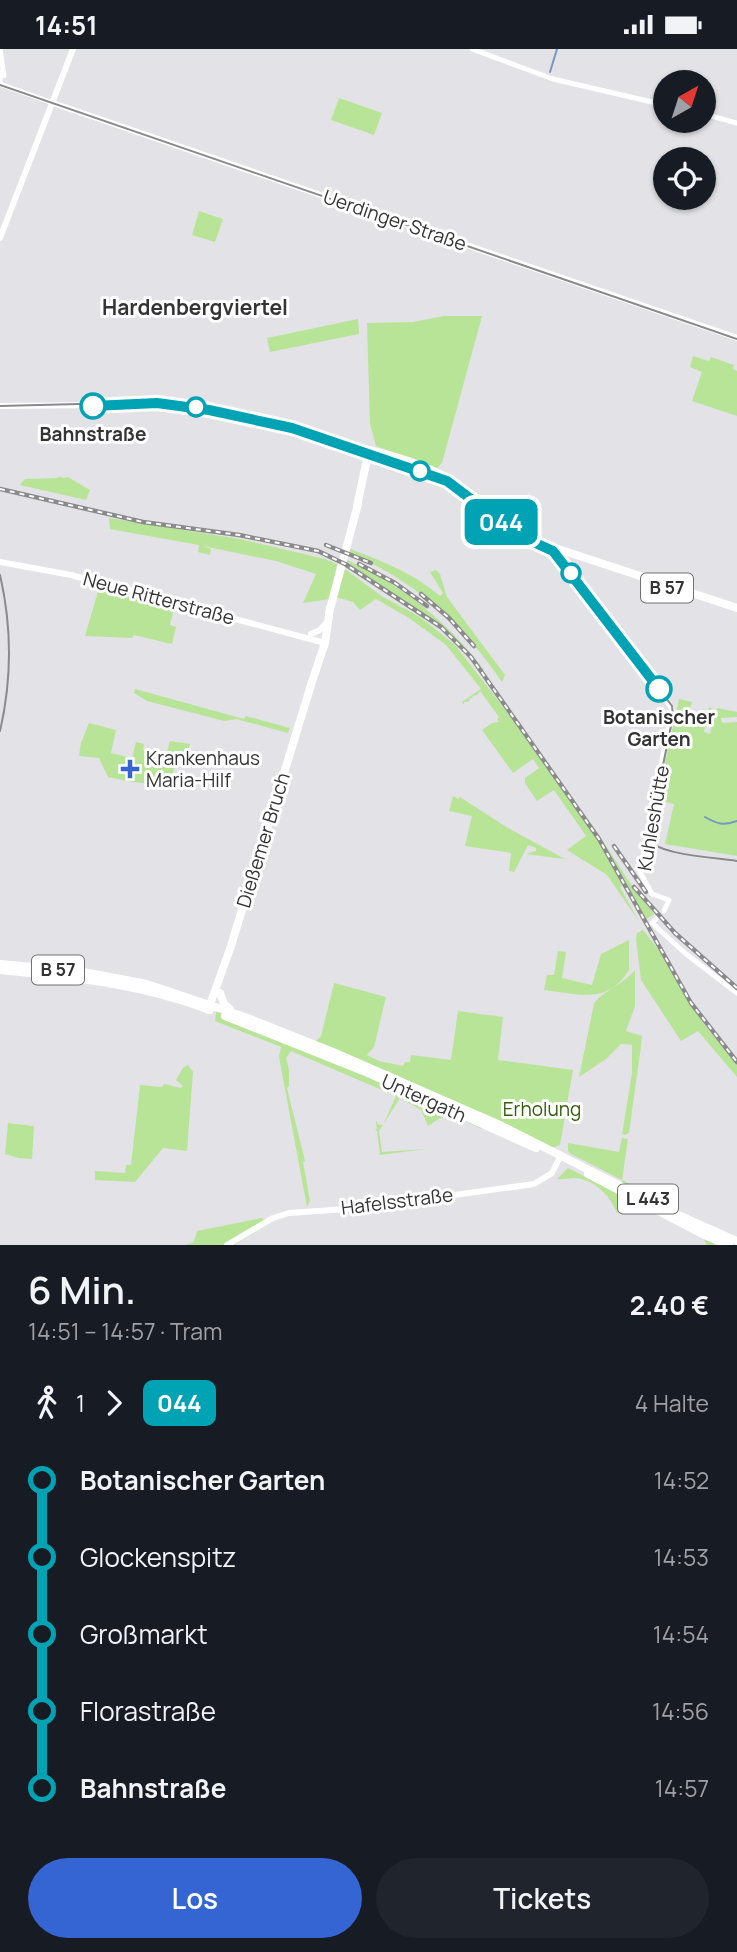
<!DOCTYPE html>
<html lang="de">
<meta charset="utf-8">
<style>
body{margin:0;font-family:Manrope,sans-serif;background:#20242c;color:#f1f3f6;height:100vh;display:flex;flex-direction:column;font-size:26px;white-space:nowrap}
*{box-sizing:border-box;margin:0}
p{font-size:23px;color:#9ea1a6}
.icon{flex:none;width:38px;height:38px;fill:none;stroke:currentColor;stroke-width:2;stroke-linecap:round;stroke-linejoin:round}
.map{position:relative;height:1196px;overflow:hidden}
.drawer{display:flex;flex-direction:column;background:#171b24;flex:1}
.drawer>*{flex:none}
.badge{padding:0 14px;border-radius:10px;font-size:24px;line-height:46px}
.needle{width:46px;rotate:39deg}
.tools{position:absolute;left:653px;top:21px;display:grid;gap:14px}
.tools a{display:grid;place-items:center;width:63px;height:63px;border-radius:50%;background:#171b24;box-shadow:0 2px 5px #0004;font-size:35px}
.map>.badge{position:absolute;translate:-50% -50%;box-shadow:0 0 0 4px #fff}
.legs{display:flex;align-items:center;gap:10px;height:77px;padding:0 28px;font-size:23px}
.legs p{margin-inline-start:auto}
.headline{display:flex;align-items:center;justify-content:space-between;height:119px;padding:0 28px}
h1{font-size:38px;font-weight:600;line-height:52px}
.cta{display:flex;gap:14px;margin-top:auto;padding:14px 28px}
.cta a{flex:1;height:80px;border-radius:42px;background:#3564d3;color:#fff;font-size:28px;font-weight:600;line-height:80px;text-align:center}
.cta a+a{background:#20242c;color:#f1f3f6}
ul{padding:0 28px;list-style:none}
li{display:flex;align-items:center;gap:24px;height:77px;font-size:26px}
li i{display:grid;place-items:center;width:10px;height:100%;margin:0 9px;background:currentColor}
li i::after{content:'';width:18px;height:18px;margin:-9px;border:5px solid;border-radius:50%;background:#171b24}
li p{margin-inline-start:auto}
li:first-child i{background:linear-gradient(#0000 50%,currentColor 0)}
li:last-child i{background:linear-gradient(currentColor 50%,#0000 0)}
.status{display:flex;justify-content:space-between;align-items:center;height:49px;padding:0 35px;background:#171b24;direction:ltr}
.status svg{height:19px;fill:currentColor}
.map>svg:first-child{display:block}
.green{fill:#b8e497}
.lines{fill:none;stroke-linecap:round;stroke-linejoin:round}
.stream{stroke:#7799be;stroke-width:2}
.tertiary{stroke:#fff;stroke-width:5}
.secondary{stroke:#fff;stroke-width:6}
.primary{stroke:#fff;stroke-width:8}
.tram{stroke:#8a8a8c;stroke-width:2}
.rail-casing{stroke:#8a8a8c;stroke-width:4.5}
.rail{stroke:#fff;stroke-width:2;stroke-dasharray:5;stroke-linecap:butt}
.line-1-casing{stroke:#fff;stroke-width:16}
.line-1{stroke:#00a3b4;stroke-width:10}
.stop-1-dot{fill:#fff;stroke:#00a3b4;stroke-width:3.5}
.poi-dot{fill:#3564d3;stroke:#fff;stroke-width:2.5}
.labels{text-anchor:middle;stroke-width:6;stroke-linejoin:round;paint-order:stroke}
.shield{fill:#fff;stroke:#717172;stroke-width:2}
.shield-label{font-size:18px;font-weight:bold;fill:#343435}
.street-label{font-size:19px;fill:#343435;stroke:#fff}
.stop-label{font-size:19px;font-weight:bold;fill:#343435;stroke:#fff}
.poi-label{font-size:19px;fill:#343435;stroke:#fff;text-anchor:start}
.park-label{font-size:19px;fill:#365c0b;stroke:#fff}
.neighbourhood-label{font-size:21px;font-weight:bold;fill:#343435;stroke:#fff}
</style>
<div class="status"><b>14:51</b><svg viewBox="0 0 49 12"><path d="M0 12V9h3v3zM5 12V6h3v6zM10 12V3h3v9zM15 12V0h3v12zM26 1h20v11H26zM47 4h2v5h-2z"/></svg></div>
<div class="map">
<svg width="737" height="1196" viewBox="0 0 737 1196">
<rect width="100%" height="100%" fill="#e3e2e6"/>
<g class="green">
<path d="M339,49L382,64L374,86L331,71Z"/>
<path d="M199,162L223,170L215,193L192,186Z"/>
<path d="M444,267H482L442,414L437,419L376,397L370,375L367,274L413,273Z"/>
<path d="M358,270L359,285L270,303L267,289Z"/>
<path d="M693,307L709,312L711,308L734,316L733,320L737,322V367L692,352L702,323L690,318Z"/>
<path d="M59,427L63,429L68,428L90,441L86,451L20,436L25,430L58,429Z"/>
<path d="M109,469L240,490L325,510L337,515L330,550L303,554L316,525L276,512L203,497L211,500L210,506L198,503L199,496L110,480Z"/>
<path d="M345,498C379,511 412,523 440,547L443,544L430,523L436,521L440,525L447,548L505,626L502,633C459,570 414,532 344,501Z"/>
<path d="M345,510C402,536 446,571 484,621L482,622C450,579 429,569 385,541C371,532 358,522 344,513Z"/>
<path d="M342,518L383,548L420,568L455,596L504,659L596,788L642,870L623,836L620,838L638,871L607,826L567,801L586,787L554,741L537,752L525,734V729L539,719L533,710L513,724L482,681L492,674L499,673L497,670L499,668L480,642L477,646L472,647L473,649H469L470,652L464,653V656L462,653L481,640L446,596L409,569L376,550L360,561L353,553L336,548Z"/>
<path d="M99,539L174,560L170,576L176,578L172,595L134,586L132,589L85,587Z"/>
<path d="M135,640L244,670L246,667L290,679L288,684L236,670L224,672L147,652L134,644Z"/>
<path d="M679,650L692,653L687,671L705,674L709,658L712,659L709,662L704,683L710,685L717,659L737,663V668L721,669L722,674L737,673V807L665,795L674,755L657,751Z"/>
<path d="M89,674L116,681L111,704L132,709L136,693L144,695L143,701L162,705L164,713L170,692L190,695L184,719L174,718L171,735L155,731L144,734L133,733L108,728L99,709L79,707L81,694Z"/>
<path d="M564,737L595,780L634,840L654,865L645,871L606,799Z"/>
<path d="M453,747L458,750L460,748L508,779L572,814L564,810L526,805L536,802V799L528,796L514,823L509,822L511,804L465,797L472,767L449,762Z"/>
<path d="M643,881L661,904L703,974L737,1016V1028L698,982L681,992L641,931L636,890L637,884Z"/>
<path d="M629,891V921C608,956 578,945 544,941L547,926H554L558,902L566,903L562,929L592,936L601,905Z"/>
<path d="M635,921V957L626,982L642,987L641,997L629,1084L625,1086L622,1085L632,1024V996L621,995L606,1010L579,1028L594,955C601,943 624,935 635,921Z"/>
<path d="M334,934L386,948L374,998L367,1006L379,1012L403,1017L405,1013H410L411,1006L451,1011L458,962L503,968L498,1011L573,1021L560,1096L552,1099L478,1065L482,1080L454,1067V1072L451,1073L449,1069H440L428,1077L421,1061L400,1049L379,1082L382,1103L427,1100L379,1106L380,1105L377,1082L375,1081L377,1080L376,1073L374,1072L377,1073V1075L383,1076L396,1047L291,1002L286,1009L289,1021V1037L287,1039L305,1112L303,1113L310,1152L307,1158L279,1008L281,998L215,972L217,956L315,993L321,987Z"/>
<path d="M188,1016L193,1023L187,1102L163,1099L135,1133L95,1131V1122L125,1124L126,1116H131L140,1036L162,1038L164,1035L181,1039L183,1037L176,1031L183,1019Z"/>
<path d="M8,1074L34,1077L32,1110L19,1109L5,1105Z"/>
<path d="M622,1089L628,1090L622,1131L674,1159L715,1196H707L703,1189L621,1147L617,1164C610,1147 595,1130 574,1129C568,1129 563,1131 557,1130L568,1119L621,1146L622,1131L571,1105L568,1102V1094L619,1103Z"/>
<path d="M262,1169L269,1175L234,1196H185L194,1193L197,1182Z"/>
</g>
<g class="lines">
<g class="stream">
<path d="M550,23L557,0"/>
<path d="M705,768C717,775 724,777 737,772"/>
</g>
<g class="tertiary">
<path d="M0,0L4,27"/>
<path d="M472,0L553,30L665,56"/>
<path d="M0,23V35L53,54"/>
<path d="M704,65L737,74"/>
<path d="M554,502L632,603L672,660L640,823L652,845L669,851L664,862"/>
<path d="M656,870L652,874L686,905L737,944"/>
</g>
<g class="secondary">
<path d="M53,54L737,289"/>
<path d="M0,189L73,0"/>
<path d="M179,356L278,377"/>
<path d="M0,357L188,355L272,371L326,390L369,401"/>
<path d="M0,513L71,526L325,594"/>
<path d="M311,585L320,581L326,574"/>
<path d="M227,1196L273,1169L289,1164L361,1159L534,1135L552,1124L561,1106"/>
</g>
<g class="primary">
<path d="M369,406L448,435"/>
<path d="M357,457L369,401C401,409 432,418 460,437C485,455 506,479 534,492L737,559"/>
<path d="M329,564L358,455"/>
<path d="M0,915L78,922L147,935L245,968L333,1003L502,1077L676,1165L737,1192"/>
<path d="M0,921C73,928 141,935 210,961"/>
<path d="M220,944L224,955L230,960"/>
<path d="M208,961L230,900L311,636L325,594L330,559"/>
<path d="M225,967L368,1024L536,1099"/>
<path d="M588,1125L704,1186L729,1196"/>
</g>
<g class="tram">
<path d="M0,36L737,290"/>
<path d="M0,357L157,353L183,355L293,378L431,422L463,441L510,479L554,502L672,657L673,667L649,785C650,790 649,791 654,795C667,806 718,809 737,812"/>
<path d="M0,526C12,578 12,630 0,682"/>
</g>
<defs>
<g id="rail">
<path d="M0,440L143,473L239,486L318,502L345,515L441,578L471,608L599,790L691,954L737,1013"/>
<path d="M326,496L371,514"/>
<path d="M359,515L395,534L427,557"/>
<path d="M421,545L449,569L474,597"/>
<path d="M614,797L646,843"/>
<path d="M634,838L675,884L737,939"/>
</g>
</defs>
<use href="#rail" class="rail-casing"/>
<use href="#rail" class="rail"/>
</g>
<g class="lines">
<defs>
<path id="line-1" d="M93,357L157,354L209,361L292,379L447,432L520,487L553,502L659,640"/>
</defs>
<use href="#line-1" class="line-1-casing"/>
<use href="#line-1" class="line-1"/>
</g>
<g class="stop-1-dot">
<circle cx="93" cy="357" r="12"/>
<circle cx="196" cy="358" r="9"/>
<circle cx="420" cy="422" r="9"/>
<circle cx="571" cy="524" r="9"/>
<circle cx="659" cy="640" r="12"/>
</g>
<path class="poi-dot" d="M126.5 709.5h7v7h7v7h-7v7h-7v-7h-7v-7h7z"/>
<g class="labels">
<g class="shield">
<rect x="641" y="524.5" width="52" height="29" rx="5"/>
<rect x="32" y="906.5" width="52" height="29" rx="5"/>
<rect x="618" y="1135.5" width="60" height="29" rx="5"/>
</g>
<g class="shield-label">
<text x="667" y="545">B 57</text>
<text x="58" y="927">B 57</text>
<text x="648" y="1156">L 443</text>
</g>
<g class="street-label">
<text transform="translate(395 171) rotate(19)" y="7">Uerdinger Straße</text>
<text transform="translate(159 549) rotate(15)" y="7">Neue Ritterstraße</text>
<text transform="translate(653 769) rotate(-80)" y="7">Kuhleshütte</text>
<text transform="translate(263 791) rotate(-73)" y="7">Dießemer Bruch</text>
<text transform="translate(424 1049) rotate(24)" y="7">Untergath</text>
<text transform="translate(397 1152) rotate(-7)" y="7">Hafelsstraße</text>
</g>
<g class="stop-label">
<text x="93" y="392">Bahnstraße</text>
<text x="659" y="675">Botanischer<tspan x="659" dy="22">Garten</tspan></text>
</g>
<g class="poi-label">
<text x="146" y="716">Krankenhaus<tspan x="146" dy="22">Maria-Hilf</tspan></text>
</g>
<g class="park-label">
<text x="542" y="1067">Erholung</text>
</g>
<g class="neighbourhood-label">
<text x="195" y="266">Hardenbergviertel</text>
</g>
</g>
</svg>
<div class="tools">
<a><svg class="needle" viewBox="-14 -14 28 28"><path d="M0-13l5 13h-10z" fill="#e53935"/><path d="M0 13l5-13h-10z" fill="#9ea1a6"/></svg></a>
<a><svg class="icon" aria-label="locate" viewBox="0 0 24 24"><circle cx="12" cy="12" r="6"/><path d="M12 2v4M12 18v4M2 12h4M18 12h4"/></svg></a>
</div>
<b class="badge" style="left:501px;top:473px;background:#00a3b4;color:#fff">044</b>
</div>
<section class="drawer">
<div class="headline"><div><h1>6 Min.</h1><p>14:51 – 14:57 · Tram</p></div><b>2.40 €</b></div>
<div class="legs"><svg class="icon" aria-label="walk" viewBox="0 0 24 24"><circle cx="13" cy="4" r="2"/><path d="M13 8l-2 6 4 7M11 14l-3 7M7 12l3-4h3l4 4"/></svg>1<svg class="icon" aria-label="forward" viewBox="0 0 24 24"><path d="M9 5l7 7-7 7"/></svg><b class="badge" style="background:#00a3b4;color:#fff">044</b><p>4 Halte</p></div>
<ul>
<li><i style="color:#00a3b4"></i><b>Botanischer Garten</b><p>14:52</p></li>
<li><i style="color:#00a3b4"></i><span>Glockenspitz</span><p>14:53</p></li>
<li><i style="color:#00a3b4"></i><span>Großmarkt</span><p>14:54</p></li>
<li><i style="color:#00a3b4"></i><span>Florastraße</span><p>14:56</p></li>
<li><i style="color:#00a3b4"></i><b>Bahnstraße</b><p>14:57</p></li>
</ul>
<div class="cta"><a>Los</a><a>Tickets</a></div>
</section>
